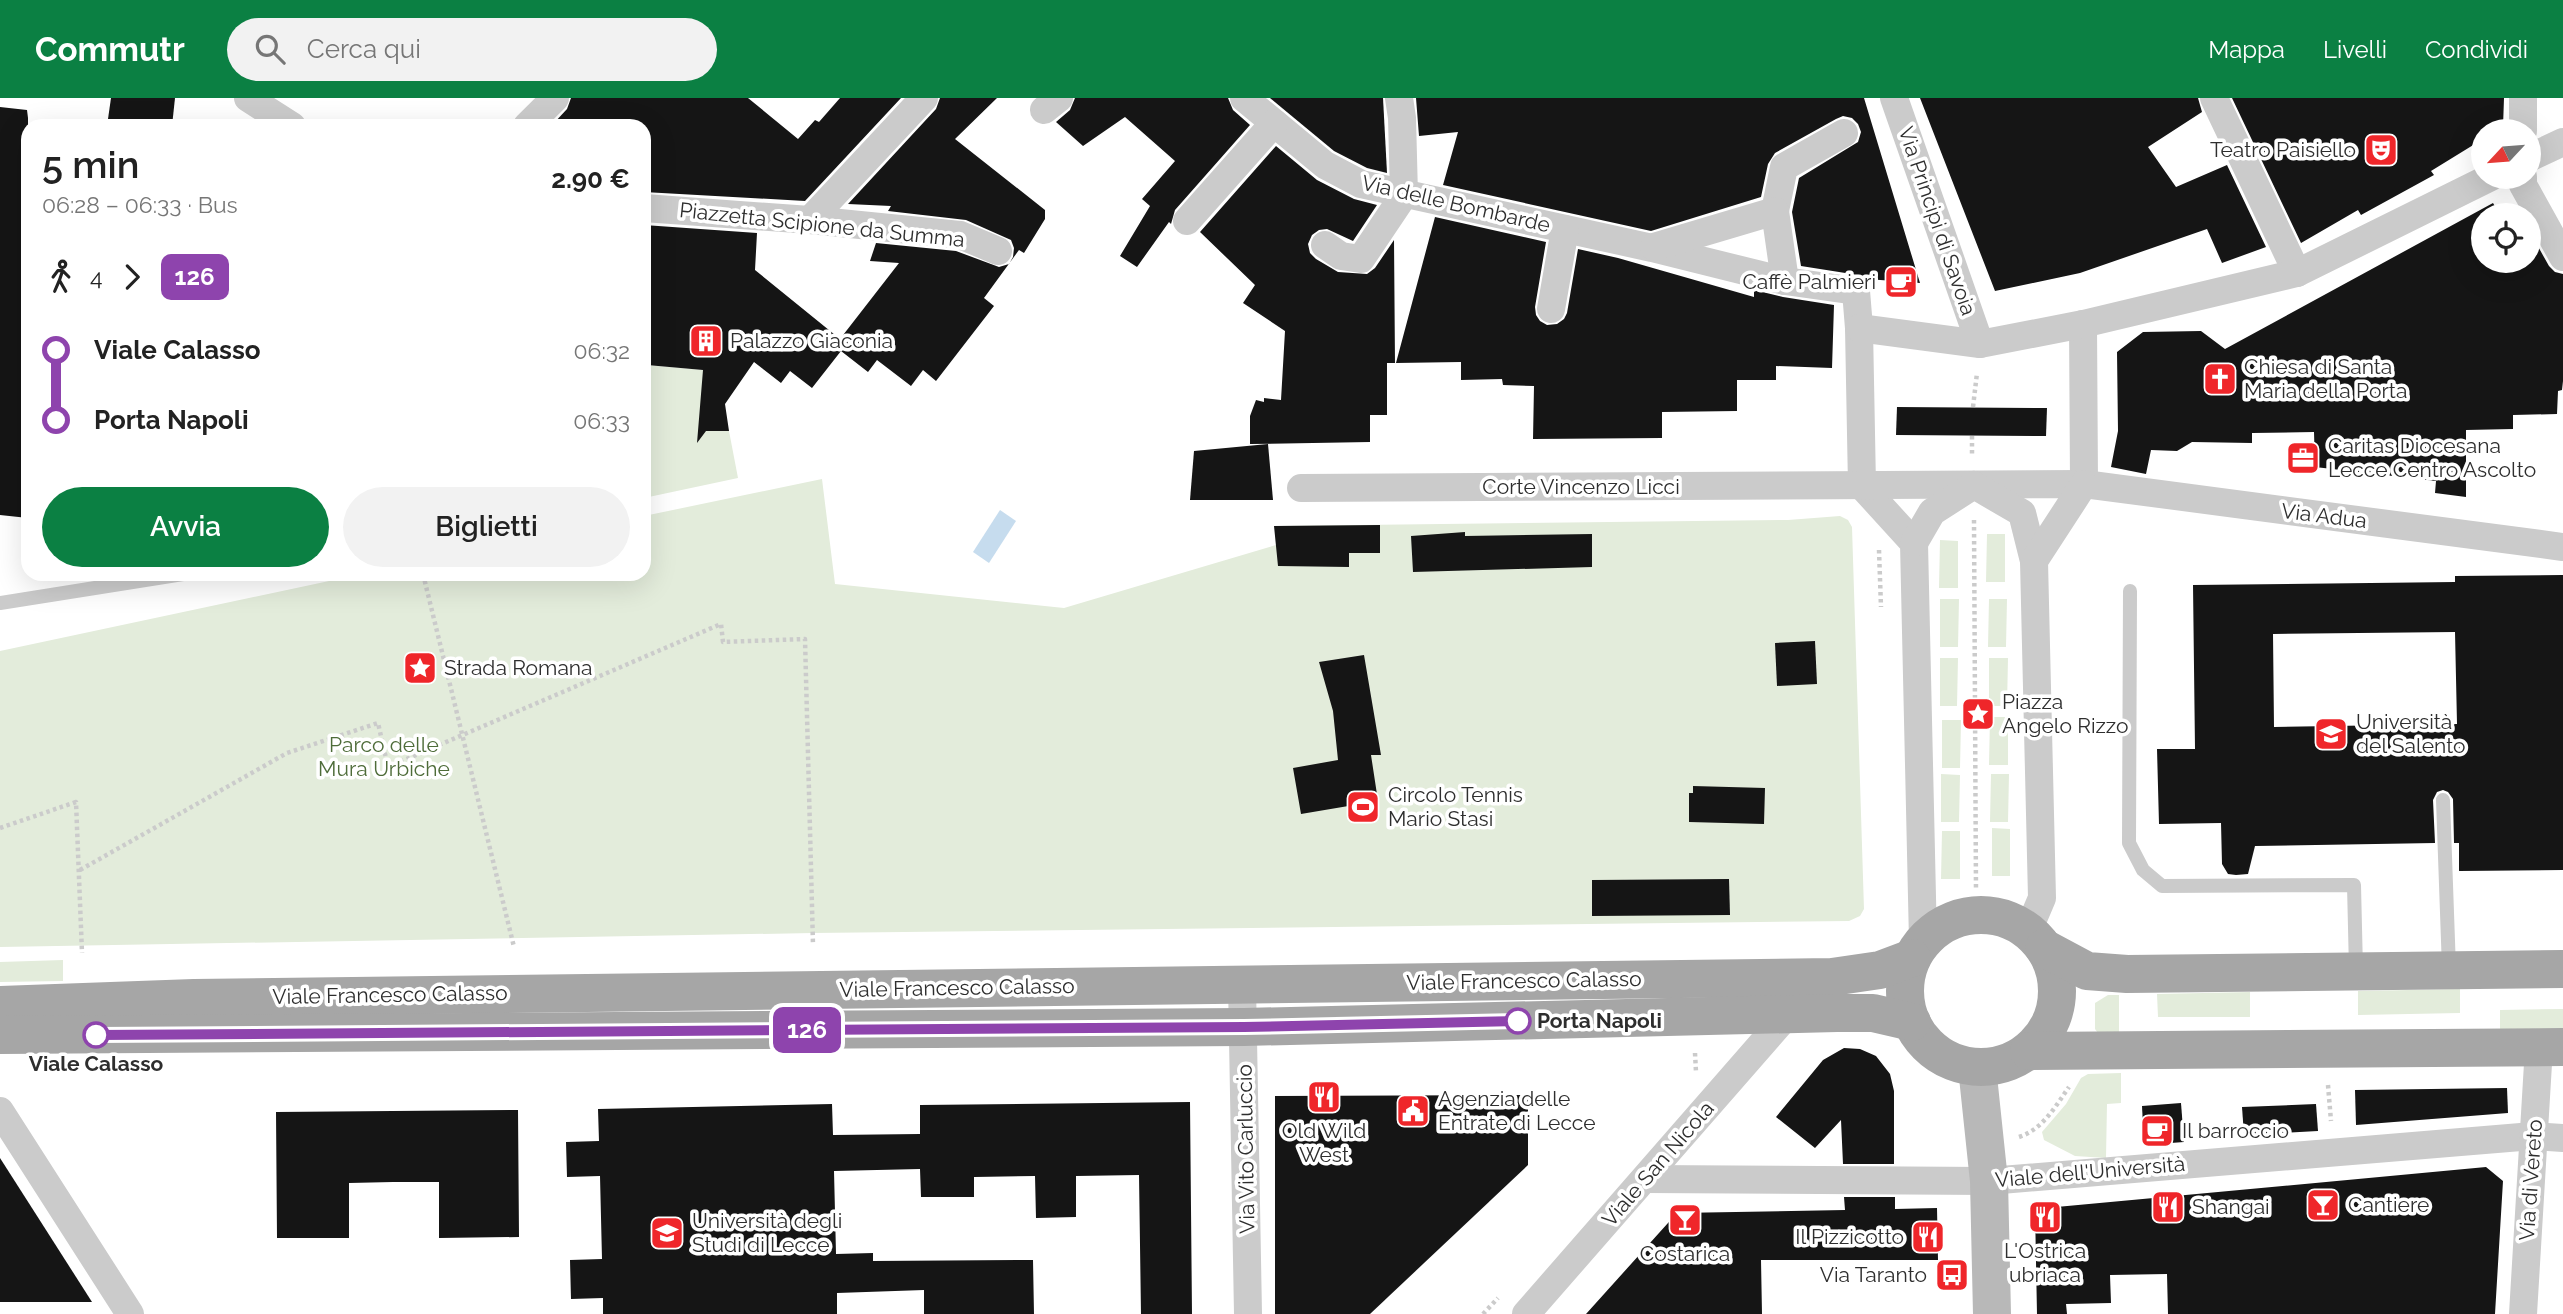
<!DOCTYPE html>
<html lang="it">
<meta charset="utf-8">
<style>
body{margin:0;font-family:Raleway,sans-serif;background:#f2f2f2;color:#222;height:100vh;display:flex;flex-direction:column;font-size:26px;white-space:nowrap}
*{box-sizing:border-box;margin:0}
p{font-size:23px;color:#767676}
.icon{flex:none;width:38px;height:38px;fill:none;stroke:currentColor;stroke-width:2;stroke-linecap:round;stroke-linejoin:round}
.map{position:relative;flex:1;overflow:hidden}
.sheet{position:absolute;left:21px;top:21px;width:630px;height:462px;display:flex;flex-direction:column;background:#fff;border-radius:21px;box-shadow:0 7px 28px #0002}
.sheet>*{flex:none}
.badge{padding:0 14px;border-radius:10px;font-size:24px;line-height:46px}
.needle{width:46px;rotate:244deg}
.fabs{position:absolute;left:2471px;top:21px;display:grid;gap:14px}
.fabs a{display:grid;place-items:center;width:70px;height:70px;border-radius:50%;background:#fff;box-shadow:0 7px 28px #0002;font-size:35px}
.map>.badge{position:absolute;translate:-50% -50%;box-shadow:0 0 0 4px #fff}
.legs{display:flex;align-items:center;gap:10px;height:77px;padding:0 21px;font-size:23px}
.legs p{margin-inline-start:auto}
.overview{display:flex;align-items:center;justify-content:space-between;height:119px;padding:0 21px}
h1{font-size:38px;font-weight:600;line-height:52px}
.primary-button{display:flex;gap:14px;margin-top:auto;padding:14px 21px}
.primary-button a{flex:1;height:80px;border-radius:42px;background:#0b8043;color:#fff;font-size:28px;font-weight:600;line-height:80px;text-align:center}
.primary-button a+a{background:#f2f2f2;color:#222}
ul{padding:0 21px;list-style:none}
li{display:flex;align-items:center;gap:24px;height:70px;font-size:26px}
li i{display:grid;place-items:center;width:10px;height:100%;margin:0 9px;background:currentColor}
li i::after{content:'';width:18px;height:18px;margin:-9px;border:5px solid;border-radius:50%;background:#fff}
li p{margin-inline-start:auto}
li:first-child i{background:linear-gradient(#0000 50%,currentColor 0)}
li:last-child i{background:linear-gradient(currentColor 50%,#0000 0)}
header{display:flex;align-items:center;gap:42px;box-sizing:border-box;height:98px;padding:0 35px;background:#0b8043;color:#fff}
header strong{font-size:33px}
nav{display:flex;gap:38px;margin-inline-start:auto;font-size:24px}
.search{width:490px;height:63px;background:#f2f2f2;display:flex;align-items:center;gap:18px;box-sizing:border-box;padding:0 24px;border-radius:38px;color:#767676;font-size:26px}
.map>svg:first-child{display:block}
.green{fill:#e3ecdb}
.water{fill:#c6dcee}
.building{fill:#151515;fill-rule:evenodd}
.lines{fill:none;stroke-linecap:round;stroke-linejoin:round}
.path{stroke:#cbcbcb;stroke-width:4.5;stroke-dasharray:3.5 3.5;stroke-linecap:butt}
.lane{stroke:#cbcbcb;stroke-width:14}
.street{stroke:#cbcbcb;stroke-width:28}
.secondary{stroke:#b8b8b8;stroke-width:38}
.primary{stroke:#a6a6a6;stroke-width:38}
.line-1-casing{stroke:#fff;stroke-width:16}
.line-1{stroke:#8e44ad;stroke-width:10}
.stop-1-dot{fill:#fff;stroke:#8e44ad;stroke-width:3.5}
.labels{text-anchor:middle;stroke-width:7;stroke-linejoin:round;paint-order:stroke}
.poi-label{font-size:21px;fill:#2e2e2e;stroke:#fff;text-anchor:start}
.street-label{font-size:21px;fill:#2e2e2e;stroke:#fff}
.park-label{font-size:21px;fill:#4e6c39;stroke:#fff}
.stop-label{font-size:21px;font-weight:bold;fill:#2e2e2e;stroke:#fff;text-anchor:start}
</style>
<header>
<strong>Commutr</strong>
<div class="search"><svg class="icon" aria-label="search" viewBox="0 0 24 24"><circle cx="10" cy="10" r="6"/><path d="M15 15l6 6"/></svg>Cerca qui</div>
<nav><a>Mappa</a><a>Livelli</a><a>Condividi</a></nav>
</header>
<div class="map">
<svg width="2563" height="1216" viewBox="0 0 2563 1216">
<rect width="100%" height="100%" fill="#fff"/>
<g class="green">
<path d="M644,258H647V267L703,272L729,333L738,380L644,400Z"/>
<path d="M822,381L835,486L1064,510L1276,447L1275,428L1788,422L1840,418L1848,422L1852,429L1864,811L1860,818L1849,823L813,835L0,849V553L362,476H644V418Z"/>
<path d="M1987,436H2005V484H1986Z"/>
<path d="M1940,442L1958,443V490H1939Z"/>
<path d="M1940,501H1959L1958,549H1940Z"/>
<path d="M1989,501H2007L2006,549H1988Z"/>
<path d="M1940,560H1958L1957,608H1940Z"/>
<path d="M1989,560H2008L2007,608H1989Z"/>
<path d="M1990,619H2008V667H1989Z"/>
<path d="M1942,622H1961L1960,670H1942Z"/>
<path d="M1941,676L1960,677L1959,724H1941Z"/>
<path d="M1991,676H2009L2008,724H1990Z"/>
<path d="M1992,730L2010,731V778H1992Z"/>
<path d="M1942,733H1960V781H1941Z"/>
<path d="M63,862V883L0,884V864Z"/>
<path d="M2460,891V915L2358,917V893Z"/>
<path d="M2250,894V919H2158L2157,896Z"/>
<path d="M2108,897H2119V941L2101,939L2095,931V905Z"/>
<path d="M2563,911V932L2500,933V912Z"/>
<path d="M2121,975V1005L2107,1006L2106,1060L2075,1058L2044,1042L2042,1034L2066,1006L2081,980L2088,976Z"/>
</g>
<path class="water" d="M1000,412L1016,423L989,465L973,454Z"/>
<g class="building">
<path d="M111,0H175L172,28H107Z"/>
<path d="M571,0H748L798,41L815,22L819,24L840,0H901L805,103L644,94V28H558L554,25L567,11Z"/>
<path d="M940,0H997L955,41L1045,112V121L1024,155L1019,152L984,200L994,208L936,283L923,272L911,288L877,262L868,274L841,253L812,290L790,273L781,285L754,264L725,306L729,333H706L697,345L703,272L647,267V258H644V127L757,135L755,172L840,241L899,165L870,163L876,145L956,153L999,169L1009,166L1013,159L1014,150L1011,142L966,122L888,113L891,108L848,106L936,11Z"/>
<path d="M1075,0H1228L1233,12L1250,27L1175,112L1171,126L1169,124L1137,169L1120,158L1150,108L1142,101L1175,63L1125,19L1083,48L1056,24L1070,12Z"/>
<path d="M1270,0H1383L1387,75L1367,70L1334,53Z"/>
<path d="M1416,0H1864L1920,185L1867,181L1858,177L1801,168L1792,114L1799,80L1858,44L1861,34L1858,26L1852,20L1843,18L1836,21L1775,55L1768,66L1761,99L1651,133L1443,87L1458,34L1419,38Z"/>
<path d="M1920,0H2198L2202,14L2148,49L2176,89L2227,67L2266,149L2222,165L2207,131L2080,175L1995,193Z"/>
<path d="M2232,0H2504L2503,29L2496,33H2483V41L2431,73L2434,77L2361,117L2358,112L2301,145Z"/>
<path d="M0,9L27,12L28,20V420L0,417Z"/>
<path d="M1276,48L1317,82L1354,101L1377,107L1353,143L1327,131L1319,132L1312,137L1308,146L1310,155L1316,161L1338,174L1367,176L1375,170L1394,142L1395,265H1387V317H1370V344L1250,346V318L1256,302L1264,304V300L1281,302L1285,233L1243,205L1255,187L1200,134Z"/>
<path d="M2493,105L2500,117H2483V163H2529V149L2536,145L2549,168L2555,174L2563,176V283L2562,292L2558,293L2557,316L2513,317V331L2466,332V399L2435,395L2436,383L2315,369L2314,334L2252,335V345L2192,344L2177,353L2151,352L2146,376L2111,369L2118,333L2117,254L2143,234L2201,233L2225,251Z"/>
<path d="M1435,119L1546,144L1535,209L1536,217L1540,223L1547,227L1557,226L1564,221L1567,215L1578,151L1618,160L1754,199V192L1783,199L1834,207L1832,270L1776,268V282H1737V313L1662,314V340L1533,341L1534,288L1503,287L1502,281L1461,282V264L1396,265Z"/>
<path d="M1897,309L2047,310L2046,338L1896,337Z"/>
<path d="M1268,346L1273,402H1190L1194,353Z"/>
<path d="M1380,427V455H1349V469L1278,468L1274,428Z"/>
<path d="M1465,434V438L1592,436V469L1413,474L1411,438Z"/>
<path d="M2563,477V772L2459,773V745H2454L2453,701L2448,694L2443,692L2437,694L2433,702L2435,745L2255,748L2248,776L2236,777L2228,776L2222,766L2221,725L2159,726L2157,651H2195L2193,487L2455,484V478ZM2455,534L2457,626L2274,629L2273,536Z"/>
<path d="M1815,543L1817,586L1777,588L1775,545Z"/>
<path d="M1364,557L1381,657H1371L1378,703L1301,716L1293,670L1338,662L1333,613L1319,564Z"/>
<path d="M1693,688L1765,690L1764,726L1689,724V695H1693Z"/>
<path d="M1729,781L1730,817L1592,818V782Z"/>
<path d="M1844,950L1860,951L1876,958L1890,976L1894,993V1066H1843L1841,1022L1815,1050L1776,1019L1823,962Z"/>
<path d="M2507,990L2508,1015L2356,1027L2355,992Z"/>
<path d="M1528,997V1067L1370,1216H1275V998Z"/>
<path d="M1190,1004L1192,1216H1141L1139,1077L1076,1078V1119L1036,1120L1035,1078L974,1079V1099H921L920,1071L834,1073L836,1156L873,1155V1163L1033,1162L1034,1216H924V1192L837,1195V1216H603V1200L571,1201L570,1162L602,1161L600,1078L567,1079L566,1044L599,1043L598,1011L832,1006L833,1037L920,1036V1007Z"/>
<path d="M2181,1005L2184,1044L2144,1047L2142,1008Z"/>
<path d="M2316,1006L2318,1033L2244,1037L2242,1009Z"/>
<path d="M518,1012L519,1139L439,1140V1084H393L349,1085V1140H277L276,1014Z"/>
<path d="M0,1060L39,1121L92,1204H0Z"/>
<path d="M2486,1069L2503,1083L2495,1216H2168L2167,1176L2110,1177L2111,1205L2066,1206L2067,1216H2037L2035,1111Z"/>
<path d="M1844,1099H1895V1111L1937,1110L1938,1162H1761L1762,1216H1586L1677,1115L1845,1112Z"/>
</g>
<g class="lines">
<g class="path">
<path d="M1973,309L1977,275"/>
<path d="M1972,338V358"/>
<path d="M1974,422L1976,793"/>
<path d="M1879,452L1881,509"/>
<path d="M423,476L514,849"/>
<path d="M0,730L76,704L82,855"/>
<path d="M80,772L287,655L378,625L388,669L721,526L723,544L805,541L813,847"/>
<path d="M1951,812L2005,811"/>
<path d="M1695,955L1696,974"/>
<path d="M2328,987L2331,1023"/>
<path d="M2019,1039C2043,1031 2055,1009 2069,989"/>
<path d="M1483,1216L1498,1200"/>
</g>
<g class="lane">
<path d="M2130,493L2129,745L2143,772L2162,788L2354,787L2356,872"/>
<path d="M0,505L183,476"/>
<path d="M2443,702L2449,871"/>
</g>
<g class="street">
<path d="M248,0L292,28"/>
<path d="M1244,0L1325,67L1361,86L1652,150L1785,183L1856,193L1859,230L1862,388"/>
<path d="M1399,0L1402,20L1404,97"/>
<path d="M1894,0L1980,246"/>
<path d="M2214,0L2297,175"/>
<path d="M2523,0V33"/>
<path d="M1044,12L1059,0"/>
<path d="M527,28L555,0"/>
<path d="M2529,60L2563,44"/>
<path d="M2523,79V87L2563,159"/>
<path d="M644,110L810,122L960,137L998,153"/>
<path d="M1775,113L1784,69L1844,35"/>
<path d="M810,122L924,0"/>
<path d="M1187,123L1274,25"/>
<path d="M1325,147L1341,158L1361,161L1404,97"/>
<path d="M1654,149L1775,113L1785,183"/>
<path d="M1551,211L1565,131"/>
<path d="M2083,226L2084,386"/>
<path d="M1859,230L1980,246L2083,226L2297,175L2491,79"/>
<path d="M1862,388L1914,445L1923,843"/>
<path d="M1301,390L2084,386L2563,449"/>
<path d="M1914,445L1932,414L1974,387L2022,415L2034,463"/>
<path d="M2028,833L2042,800L2034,463L2084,386"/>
<path d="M1242,886L1248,1216"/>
<path d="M0,1013L130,1216"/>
<path d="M1646,1081L1989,1083L2533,1038L2563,1040"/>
<path d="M1526,1216L1788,916"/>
<path d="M2523,1216L2539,949"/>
</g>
<path class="secondary" d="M1977,969L1989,1083L1992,1216"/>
<g class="primary">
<circle cx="1981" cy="893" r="76"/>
<path d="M2044,850L2087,873L2127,876L2563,871"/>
<path d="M0,907L194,900L1832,879L1880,872L1912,860"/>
<path d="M0,937L1244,929L1837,915H1873L1912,924"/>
<path d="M2029,953L2563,949"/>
</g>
</g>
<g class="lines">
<defs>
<path id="line-1" d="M96,937L1244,929L1518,923"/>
</defs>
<use href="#line-1" class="line-1-casing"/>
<use href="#line-1" class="line-1"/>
</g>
<defs>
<symbol id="theatre-square" viewBox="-11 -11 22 22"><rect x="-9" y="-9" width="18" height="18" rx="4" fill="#ef262a" stroke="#fff"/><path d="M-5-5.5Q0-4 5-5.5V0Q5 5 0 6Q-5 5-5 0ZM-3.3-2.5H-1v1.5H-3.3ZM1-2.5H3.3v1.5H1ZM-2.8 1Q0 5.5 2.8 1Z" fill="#fff"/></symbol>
<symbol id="cafe-square" viewBox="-11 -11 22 22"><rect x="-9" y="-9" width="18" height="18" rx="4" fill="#ef262a" stroke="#fff"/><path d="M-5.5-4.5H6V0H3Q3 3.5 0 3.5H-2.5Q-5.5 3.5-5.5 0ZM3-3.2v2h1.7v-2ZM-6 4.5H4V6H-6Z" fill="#fff"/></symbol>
<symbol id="building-square" viewBox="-11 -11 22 22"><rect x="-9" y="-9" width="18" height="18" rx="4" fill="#ef262a" stroke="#fff"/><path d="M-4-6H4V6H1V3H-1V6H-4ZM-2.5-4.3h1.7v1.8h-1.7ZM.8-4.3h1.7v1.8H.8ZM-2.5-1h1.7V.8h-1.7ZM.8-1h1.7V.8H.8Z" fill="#fff"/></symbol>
<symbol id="church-square" viewBox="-11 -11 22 22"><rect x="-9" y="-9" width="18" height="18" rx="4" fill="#ef262a" stroke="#fff"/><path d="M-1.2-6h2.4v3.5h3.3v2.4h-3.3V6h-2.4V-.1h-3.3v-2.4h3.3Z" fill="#fff"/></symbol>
<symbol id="office-square" viewBox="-11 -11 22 22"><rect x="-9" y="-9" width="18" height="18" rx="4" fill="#ef262a" stroke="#fff"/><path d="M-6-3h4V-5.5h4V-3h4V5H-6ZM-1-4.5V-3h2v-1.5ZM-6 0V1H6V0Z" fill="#fff"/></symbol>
<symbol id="sight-square" viewBox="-11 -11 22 22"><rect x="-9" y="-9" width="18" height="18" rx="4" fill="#ef262a" stroke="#fff"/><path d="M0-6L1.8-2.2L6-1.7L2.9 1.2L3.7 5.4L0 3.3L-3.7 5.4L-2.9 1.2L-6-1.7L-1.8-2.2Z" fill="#fff"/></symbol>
<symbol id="university-square" viewBox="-11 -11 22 22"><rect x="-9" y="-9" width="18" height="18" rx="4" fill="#ef262a" stroke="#fff"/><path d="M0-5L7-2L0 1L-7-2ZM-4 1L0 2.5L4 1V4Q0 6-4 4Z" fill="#fff"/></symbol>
<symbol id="stadium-square" viewBox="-11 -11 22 22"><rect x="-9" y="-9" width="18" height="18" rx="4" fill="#ef262a" stroke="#fff"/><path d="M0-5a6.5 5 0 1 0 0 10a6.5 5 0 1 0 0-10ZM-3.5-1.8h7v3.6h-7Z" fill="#fff"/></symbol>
<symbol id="restaurant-square" viewBox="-11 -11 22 22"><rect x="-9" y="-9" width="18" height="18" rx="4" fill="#ef262a" stroke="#fff"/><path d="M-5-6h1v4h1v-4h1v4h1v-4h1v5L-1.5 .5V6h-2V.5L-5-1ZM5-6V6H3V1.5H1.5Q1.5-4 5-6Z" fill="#fff"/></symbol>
<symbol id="civic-square" viewBox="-11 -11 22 22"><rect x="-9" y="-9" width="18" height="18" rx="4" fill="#ef262a" stroke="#fff"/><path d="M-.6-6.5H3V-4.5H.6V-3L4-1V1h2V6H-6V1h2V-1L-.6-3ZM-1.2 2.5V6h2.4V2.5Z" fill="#fff"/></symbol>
<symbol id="bar-square" viewBox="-11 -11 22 22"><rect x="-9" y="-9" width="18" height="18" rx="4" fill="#ef262a" stroke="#fff"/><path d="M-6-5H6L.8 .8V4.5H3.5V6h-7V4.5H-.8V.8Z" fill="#fff"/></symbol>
<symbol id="school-square" viewBox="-11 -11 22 22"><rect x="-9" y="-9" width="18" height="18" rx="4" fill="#ef262a" stroke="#fff"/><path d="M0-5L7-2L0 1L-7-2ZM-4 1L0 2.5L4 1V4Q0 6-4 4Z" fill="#fff"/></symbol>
<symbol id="bus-square" viewBox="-11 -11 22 22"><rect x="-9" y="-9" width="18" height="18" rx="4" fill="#ef262a" stroke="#fff"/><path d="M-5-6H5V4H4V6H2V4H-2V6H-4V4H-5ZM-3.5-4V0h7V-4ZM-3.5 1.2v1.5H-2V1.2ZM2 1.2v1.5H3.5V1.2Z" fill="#fff"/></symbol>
</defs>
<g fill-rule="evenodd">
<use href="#theatre-square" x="2362" y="33" width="38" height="38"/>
<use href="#cafe-square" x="1882" y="165" width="38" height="38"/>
<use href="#building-square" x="687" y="224" width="38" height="38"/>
<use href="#church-square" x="2201" y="262" width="38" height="38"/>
<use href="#office-square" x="2284" y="341" width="38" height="38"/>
<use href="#sight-square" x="401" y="551" width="38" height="38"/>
<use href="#sight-square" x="1959" y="597" width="38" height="38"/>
<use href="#university-square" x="2312" y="617" width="38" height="38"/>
<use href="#stadium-square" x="1344" y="690" width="38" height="38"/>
<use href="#restaurant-square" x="1305" y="980" width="38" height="38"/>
<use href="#civic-square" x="1394" y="994" width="38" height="38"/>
<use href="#cafe-square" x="2138" y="1014" width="38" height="38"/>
<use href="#bar-square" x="2304" y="1088" width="38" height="38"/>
<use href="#restaurant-square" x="2149" y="1090" width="38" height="38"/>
<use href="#restaurant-square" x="2026" y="1100" width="38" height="38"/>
<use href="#bar-square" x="1666" y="1103" width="38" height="38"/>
<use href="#school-square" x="648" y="1116" width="38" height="38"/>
<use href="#restaurant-square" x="1909" y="1120" width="38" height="38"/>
<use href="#bus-square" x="1933" y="1158" width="38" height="38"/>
</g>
<g class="stop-1-dot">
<circle cx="1518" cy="923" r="12"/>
<circle cx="96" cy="937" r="12"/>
</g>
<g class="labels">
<g class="poi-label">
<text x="2356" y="59" text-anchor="end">Teatro Paisiello</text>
<text x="1876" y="191" text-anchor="end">Caffè Palmieri</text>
<text x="730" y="250">Palazzo Giaconia</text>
<text x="2244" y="276">Chiesa di Santa<tspan x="2244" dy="24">Maria della Porta</tspan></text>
<text x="2328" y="355">Caritas Diocesana<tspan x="2328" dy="24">Lecce Centro Ascolto</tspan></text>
<text x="444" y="577">Strada Romana</text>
<text x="2002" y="611">Piazza<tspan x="2002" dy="24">Angelo Rizzo</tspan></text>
<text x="2356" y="631">Università<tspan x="2356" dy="24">del Salento</tspan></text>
<text x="1388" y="704">Circolo Tennis<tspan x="1388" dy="24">Mario Stasi</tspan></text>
<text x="1438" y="1008">Agenzia delle<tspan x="1438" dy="24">Entrate di Lecce</tspan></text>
<text x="1324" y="1040" text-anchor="middle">Old Wild<tspan x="1324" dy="24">West</tspan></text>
<text x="2182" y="1040">Il barroccio</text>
<text x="2348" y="1114">Cantiere</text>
<text x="2192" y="1116">Shangai</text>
<text x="692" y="1130">Università degli<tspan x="692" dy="24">Studi di Lecce</tspan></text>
<text x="1904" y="1146" text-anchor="end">Il Pizzicotto</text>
<text x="2045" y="1160" text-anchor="middle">L'Ostrica<tspan x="2045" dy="24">ubriaca</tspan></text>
<text x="1685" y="1163" text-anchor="middle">Costarica</text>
<text x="1927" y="1184" text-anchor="end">Via Taranto</text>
</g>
<g class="street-label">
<text transform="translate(1456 106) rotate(13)" y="7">Via delle Bombarde</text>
<text transform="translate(1937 123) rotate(71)" y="7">Via Principi di Savoia</text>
<text transform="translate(822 127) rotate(6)" y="7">Piazzetta Scipione da Summa</text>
<text x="1581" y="396">Corte Vincenzo Licci</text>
<text transform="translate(2324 418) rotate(7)" y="7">Via Adua</text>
<text transform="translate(1524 883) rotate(-1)" y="7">Viale Francesco Calasso</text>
<text transform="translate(957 890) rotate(-1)" y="7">Viale Francesco Calasso</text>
<text transform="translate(390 897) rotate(-1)" y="7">Viale Francesco Calasso</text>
<text transform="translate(1246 1051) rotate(-91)" y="7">Via Vito Carluccio</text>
<text transform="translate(1658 1066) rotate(-49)" y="7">Viale San Nicola</text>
<text transform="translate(2090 1074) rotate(-5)" y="7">Viale dell'Università</text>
<text transform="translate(2531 1082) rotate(-86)" y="7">Via di Vereto</text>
</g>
<g class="park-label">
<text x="384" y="654">Parco delle<tspan x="384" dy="24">Mura Urbiche</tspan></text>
</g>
<g class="stop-label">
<text x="1537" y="930">Porta Napoli</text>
<text x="96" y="973" text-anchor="middle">Viale Calasso</text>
</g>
</g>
</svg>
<div class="fabs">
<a><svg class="needle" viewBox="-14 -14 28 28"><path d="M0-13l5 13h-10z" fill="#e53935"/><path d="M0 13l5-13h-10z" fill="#767676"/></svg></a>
<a><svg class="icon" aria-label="locate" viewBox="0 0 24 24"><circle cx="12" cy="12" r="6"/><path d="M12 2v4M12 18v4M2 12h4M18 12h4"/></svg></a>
</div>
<b class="badge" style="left:807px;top:932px;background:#8e44ad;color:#fff">126</b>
<section class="sheet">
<div class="overview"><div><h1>5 min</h1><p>06:28 – 06:33 · Bus</p></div><b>2.90 €</b></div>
<div class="legs"><svg class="icon" aria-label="walk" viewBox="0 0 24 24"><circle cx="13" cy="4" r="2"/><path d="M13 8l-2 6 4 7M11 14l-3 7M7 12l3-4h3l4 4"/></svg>4<svg class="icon" aria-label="forward" viewBox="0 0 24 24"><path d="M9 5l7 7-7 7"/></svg><b class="badge" style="background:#8e44ad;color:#fff">126</b></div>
<ul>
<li><i style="color:#8e44ad"></i><b>Viale Calasso</b><p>06:32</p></li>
<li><i style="color:#8e44ad"></i><b>Porta Napoli</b><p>06:33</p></li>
</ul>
<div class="primary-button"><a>Avvia</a><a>Biglietti</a></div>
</section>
</div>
